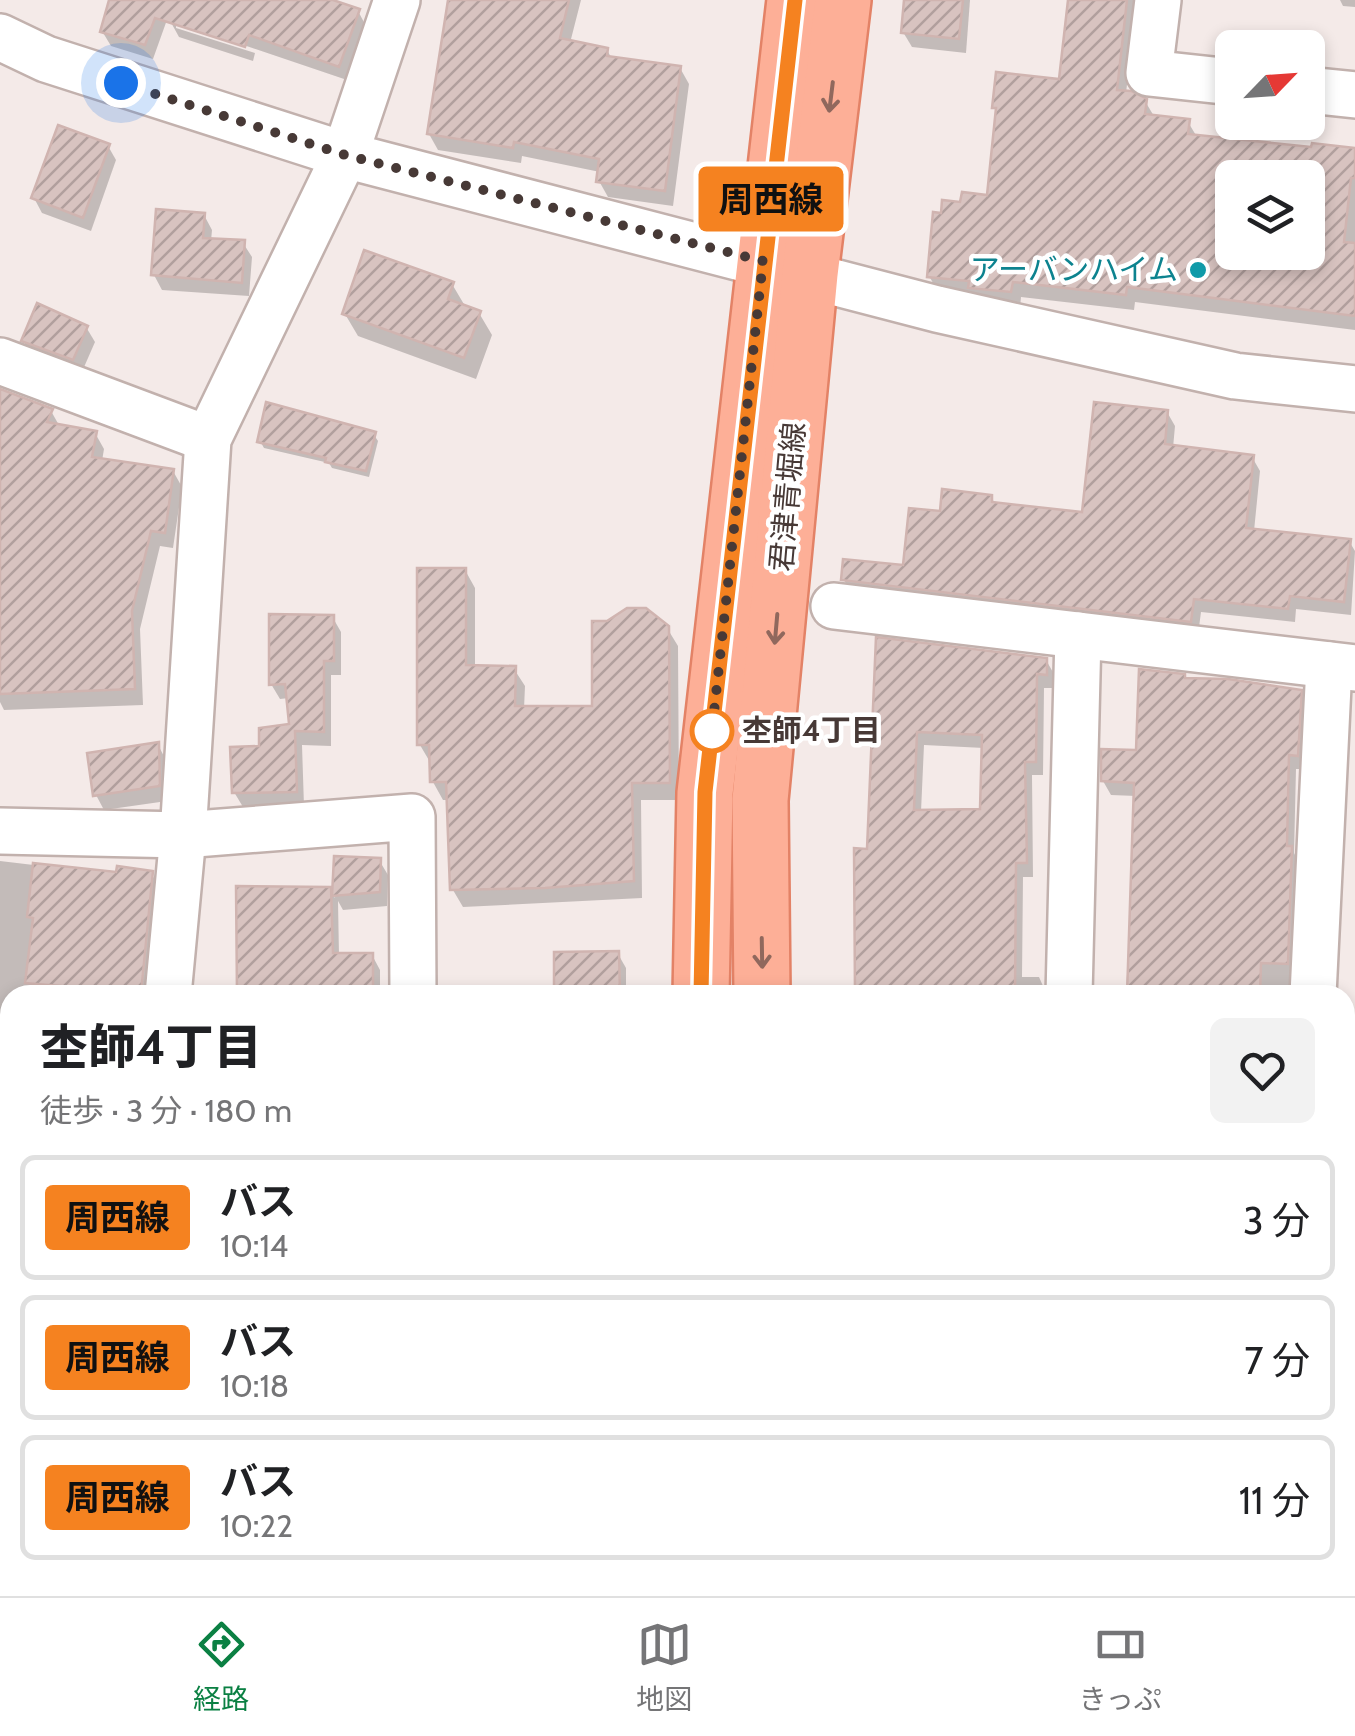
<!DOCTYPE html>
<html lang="ja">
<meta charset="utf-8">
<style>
body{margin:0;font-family:Cabin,"Noto Sans JP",sans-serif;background:#f2f2f2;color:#202124;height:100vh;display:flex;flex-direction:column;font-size:38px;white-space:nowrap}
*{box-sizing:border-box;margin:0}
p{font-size:32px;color:#757577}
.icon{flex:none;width:55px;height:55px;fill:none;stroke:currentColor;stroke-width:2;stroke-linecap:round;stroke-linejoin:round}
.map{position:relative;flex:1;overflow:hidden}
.details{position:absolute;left:0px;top:985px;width:1355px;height:612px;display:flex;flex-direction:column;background:#fff;border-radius:30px 30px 0 0;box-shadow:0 5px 15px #0003}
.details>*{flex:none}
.badge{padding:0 20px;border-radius:8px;font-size:35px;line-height:65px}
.needle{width:65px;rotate:65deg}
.fabs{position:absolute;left:1215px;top:30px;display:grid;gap:20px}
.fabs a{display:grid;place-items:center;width:110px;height:110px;border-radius:15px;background:#fff;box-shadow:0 5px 15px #0003;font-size:50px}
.you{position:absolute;width:50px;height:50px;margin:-25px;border:8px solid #fff;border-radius:50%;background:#1a73e8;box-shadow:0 0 0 15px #1a73e833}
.map>.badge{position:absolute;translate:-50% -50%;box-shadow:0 0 0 5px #fff}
.round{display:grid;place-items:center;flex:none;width:105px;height:105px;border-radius:15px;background:#f2f2f2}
.head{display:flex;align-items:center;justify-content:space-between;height:170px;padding:0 40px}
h1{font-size:48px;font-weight:800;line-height:75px}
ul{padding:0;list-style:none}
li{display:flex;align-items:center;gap:30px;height:125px;margin:0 20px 15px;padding:0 20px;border:5px solid #e0e0e0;border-radius:15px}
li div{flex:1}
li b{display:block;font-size:38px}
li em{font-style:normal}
li .badge{min-width:110px;font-weight:700;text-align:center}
.menu{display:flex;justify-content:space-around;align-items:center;height:140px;border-top:2px solid #e0e0e0;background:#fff;font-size:28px;color:#757577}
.menu a{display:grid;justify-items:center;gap:5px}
.menu .active{color:#0b8043}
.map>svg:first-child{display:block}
.shadow{fill:#0003;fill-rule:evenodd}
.building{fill:url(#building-hatch);stroke:#d0b4b0;stroke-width:2.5;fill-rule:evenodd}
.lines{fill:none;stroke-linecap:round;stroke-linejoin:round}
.minor-casing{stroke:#c2b1ad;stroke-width:50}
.major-casing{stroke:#e38266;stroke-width:60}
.minor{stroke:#fff;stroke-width:45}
.major{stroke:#fdaf97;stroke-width:55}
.oneway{stroke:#90685d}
.line-casing{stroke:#fff;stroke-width:22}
.line{stroke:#f58220;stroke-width:15}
.walk{stroke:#473936;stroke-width:10;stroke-dasharray:0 18}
.culture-dot{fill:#0f9aa8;stroke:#fff;stroke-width:4}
.stop-dot{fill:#fff;stroke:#f58220;stroke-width:5}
.labels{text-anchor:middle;stroke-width:9;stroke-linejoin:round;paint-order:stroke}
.culture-label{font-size:30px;fill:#0d838f;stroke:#fff;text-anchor:end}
.street-label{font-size:30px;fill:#473936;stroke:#fff}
.stop-label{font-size:30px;font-weight:bold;fill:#473936;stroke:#fff;text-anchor:start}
</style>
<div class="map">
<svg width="1355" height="1596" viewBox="0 0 1355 1596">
<defs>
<pattern id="building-hatch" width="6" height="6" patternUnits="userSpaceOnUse" patternTransform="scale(2.5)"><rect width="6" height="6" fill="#d8c3c0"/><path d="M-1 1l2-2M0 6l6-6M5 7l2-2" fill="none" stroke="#b19f9d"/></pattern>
</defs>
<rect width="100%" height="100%" fill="#f4eae8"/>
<g class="shadow">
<path d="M112,0H322L358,11L366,26L347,80L176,22V28L255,53L253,61L179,37L168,17L153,59L111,46L102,31Z"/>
<path d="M487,0H581L570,43L607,50L612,59L680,68L689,84L673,206L608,197L599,181L600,172L522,156L521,163L438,150L429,134Z"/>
<path d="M907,0H970L966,53L912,47L903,32Z"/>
<path d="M1071,0H1137L1126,93L1145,101L1155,118L1188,122L1197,137L1313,150H1355V330L1135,302L1134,310L1021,297L1020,308L939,293L929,276L943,216L962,205L989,198L998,114L994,107L1062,82ZM1232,178H1308V252H1232Z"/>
<path d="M1340,0H1355V7L1343,6Z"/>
<path d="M108,146L116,160L91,231L42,213L34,198Z"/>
<path d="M204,215L212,230L211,241L243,243L252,257L249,296L162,290L154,275Z"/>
<path d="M452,284L465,306L479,313L492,335L476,379L358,336L345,314Z"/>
<path d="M86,327L95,342L81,374L32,355L24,341Z"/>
<path d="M0,392L51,411L60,427L95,433L104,449L102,461L173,471L182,487L173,548L160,546L140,629L143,705L4,710L0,702Z"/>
<path d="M1167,412L1175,426L1173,448L1252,457L1260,471L1254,531L1349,541L1355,551L1351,615L1296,609L1295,622L1201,612L1198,635L852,594L844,580L905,567L942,514L991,497L996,505L1084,515Z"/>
<path d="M374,435L378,441L369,477L332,468L329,463L264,448L260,441Z"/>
<path d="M465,570L475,588V668L514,669L525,686L524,709H594L667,628L678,646L679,800H641L642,898L463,907L453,890L450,800H443L433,782L430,762L420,745Z"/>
<path d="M333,618L341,632V675H331V746L302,745L304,806L243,807L234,792L261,749L291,726L289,698L280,699L271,684Z"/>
<path d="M878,640L1046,660L1054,674V688H1044L1043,775H1032L1033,877H1023L1022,977H1039L1047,995H857L869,851ZM924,745L984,748L982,811L921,812Z"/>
<path d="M1186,680L1300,692L1308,707L1305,769H1296L1294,853L1299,863L1295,995H1126L1127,974H1130L1136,796L1111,795L1103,781L1138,753Z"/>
<path d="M158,745L166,760L167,801L104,810L96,795Z"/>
<path d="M336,859L379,860L388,875L387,906L343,910L338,901L339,956L372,955L380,970V995H240L330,889L335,898Z"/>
<path d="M0,861L118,875L151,873L157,883L147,995H10V1478H0Z"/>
<path d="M618,954L626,968V995H557Z"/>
<path d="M1352,1345H1355V1596H1346L1342,1589L1350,1491L1345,1487V1414Z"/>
<path d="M10,1581V1588H70V1596H10Z"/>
<path d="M163,1588H377L378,1596H163Z"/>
<path d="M835,1588H1037V1596H836Z"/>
<path d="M1110,1588H1260L1259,1596H1109Z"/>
</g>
<g class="building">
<path d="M109,0H333L360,9L339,67L249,35L245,47L155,18L145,45L100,32Z"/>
<path d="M448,0H569L560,38L608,48L607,56L681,66L665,191L596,182L599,159L514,142L513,148L427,134Z"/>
<path d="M904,0H963L959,39L901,33Z"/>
<path d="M1068,0H1127L1117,90L1131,91L1147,99L1145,114L1190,119L1188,134L1311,147L1312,143L1355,148V178H1351L1344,242L1355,243V316L1127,287L1126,295L1013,282L1011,292L968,288L969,281L927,277L933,212L941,213L942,200L960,202L962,192L987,195L996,108H992L996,72L1059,79ZM1232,178H1308V252H1232Z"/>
<path d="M58,125L110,144L83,218L31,198Z"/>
<path d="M156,209L205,213L203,238L245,240L242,283L151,275Z"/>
<path d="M364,250L454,282L448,299L481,311L464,358L342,314Z"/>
<path d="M37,303L88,326L73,360L21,341Z"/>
<path d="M0,389L53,409L47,422L97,431L92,457L174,469L165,533L151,531L132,611L135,689L0,694Z"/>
<path d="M266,402L376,432L366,471L325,462L326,458L257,442Z"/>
<path d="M1094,402L1168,410L1165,444L1254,455L1246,528L1351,539L1344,602L1290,596L1288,609L1194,599L1191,622L841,580L843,559L903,565L909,508L940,511L942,489L992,495V502L1082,512Z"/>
<path d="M417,568H466V665L516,666L515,706H592V621H607L627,608H646L669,626L670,783H632L634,881L545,888L450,890L446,782H430L429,745H417Z"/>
<path d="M269,614L334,615V661H324V732L295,731L297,792L232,793L230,747L259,746V728L289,724L285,684L269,685Z"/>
<path d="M876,637L1047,658V675L1037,674L1036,762H1025L1027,863H1016L1015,995H855L854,848L867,849ZM917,732L982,735L980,809L914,810Z"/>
<path d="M1139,669L1185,674V678L1228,679L1302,690L1298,756L1289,755L1287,846H1292L1288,964L1261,963L1260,995H1127L1134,783L1101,781V749L1136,750Z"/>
<path d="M159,742L160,786L93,796L87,753Z"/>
<path d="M334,856L381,858L380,892L332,896Z"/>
<path d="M33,863L116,872L117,866L153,871L141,993L25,983L33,918L27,917Z"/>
<path d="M236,886L331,887L333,953H373V995H237Z"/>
<path d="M619,951L620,995H554V952Z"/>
</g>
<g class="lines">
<defs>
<g id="minor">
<path d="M1158,0L1149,73L1232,82"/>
<path d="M0,37L46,59L345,155L937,309L1235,376L1355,389"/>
<path d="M1308,90L1355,95"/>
<path d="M0,361L208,439"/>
<path d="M834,606L1355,668"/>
<path d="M0,831L183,835L412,817L413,995"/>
<path d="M168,995L183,835L208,439L345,155L397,0"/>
<path d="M1069,995L1078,635"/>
<path d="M1313,995L1329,665"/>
<path d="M419,1588V1596"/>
<path d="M112,1596L113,1588"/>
<path d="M1056,1596V1588"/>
<path d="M1282,1596L1283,1588"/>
</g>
<g id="major">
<path d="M701,995L705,793L795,0"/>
<path d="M762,995L760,800L810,274L843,0"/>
<path d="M708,1588V1596"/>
<path d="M768,1588V1596"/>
</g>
</defs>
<use href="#minor" class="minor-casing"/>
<use href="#major" class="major-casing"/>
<use href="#minor" class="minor"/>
<use href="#major" class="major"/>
</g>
<defs><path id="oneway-shaft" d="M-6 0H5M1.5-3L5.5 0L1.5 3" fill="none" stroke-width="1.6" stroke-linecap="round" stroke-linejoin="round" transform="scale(2.5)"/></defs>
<g class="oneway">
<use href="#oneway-shaft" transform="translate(831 97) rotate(97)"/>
<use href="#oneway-shaft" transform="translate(776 629) rotate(95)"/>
<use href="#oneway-shaft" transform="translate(762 953) rotate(89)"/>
</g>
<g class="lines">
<defs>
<path id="line" d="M701,995L705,792L795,0"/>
</defs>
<use href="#line" class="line-casing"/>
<use href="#line" class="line"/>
<path class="walk" d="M121,83L345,155L763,261L712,731"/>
</g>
<circle class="culture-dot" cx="1198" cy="270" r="10"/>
<circle class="stop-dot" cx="712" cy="731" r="20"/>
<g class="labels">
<g class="culture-label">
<text x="1178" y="280">アーバンハイム</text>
</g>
<g class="street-label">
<text transform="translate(788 497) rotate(-85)" y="10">君津青堀線</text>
</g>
<g class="stop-label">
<text x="742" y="741">杢師4丁目</text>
</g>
</g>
</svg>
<div class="fabs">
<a><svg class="needle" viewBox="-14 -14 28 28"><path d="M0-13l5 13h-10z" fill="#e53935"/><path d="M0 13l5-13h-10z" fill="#757577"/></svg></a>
<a><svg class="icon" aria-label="layers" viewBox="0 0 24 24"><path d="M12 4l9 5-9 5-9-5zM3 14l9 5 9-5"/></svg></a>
</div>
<div class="you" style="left:121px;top:83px"></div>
<b class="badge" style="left:771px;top:199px;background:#f58220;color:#111">周西線</b>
<section class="details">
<div class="head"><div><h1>杢師4丁目</h1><p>徒歩 · 3 分 · 180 m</p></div><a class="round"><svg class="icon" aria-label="heart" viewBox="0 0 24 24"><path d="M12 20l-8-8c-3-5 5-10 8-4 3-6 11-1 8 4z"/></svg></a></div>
<ul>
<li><span class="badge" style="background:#f58220;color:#111">周西線</span><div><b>バス</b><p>10:14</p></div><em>3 分</em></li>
<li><span class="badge" style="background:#f58220;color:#111">周西線</span><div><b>バス</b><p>10:18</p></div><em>7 分</em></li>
<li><span class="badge" style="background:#f58220;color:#111">周西線</span><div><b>バス</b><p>10:22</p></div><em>11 分</em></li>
</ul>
</section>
</div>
<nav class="menu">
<a class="active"><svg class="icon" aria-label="directions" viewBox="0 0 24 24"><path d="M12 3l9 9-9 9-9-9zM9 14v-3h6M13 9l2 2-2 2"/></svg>経路</a>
<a><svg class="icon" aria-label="map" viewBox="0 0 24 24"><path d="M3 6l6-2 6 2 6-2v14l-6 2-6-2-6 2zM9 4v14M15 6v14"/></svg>地図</a>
<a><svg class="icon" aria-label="tickets" viewBox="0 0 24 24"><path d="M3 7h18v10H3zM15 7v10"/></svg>きっぷ</a>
</nav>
